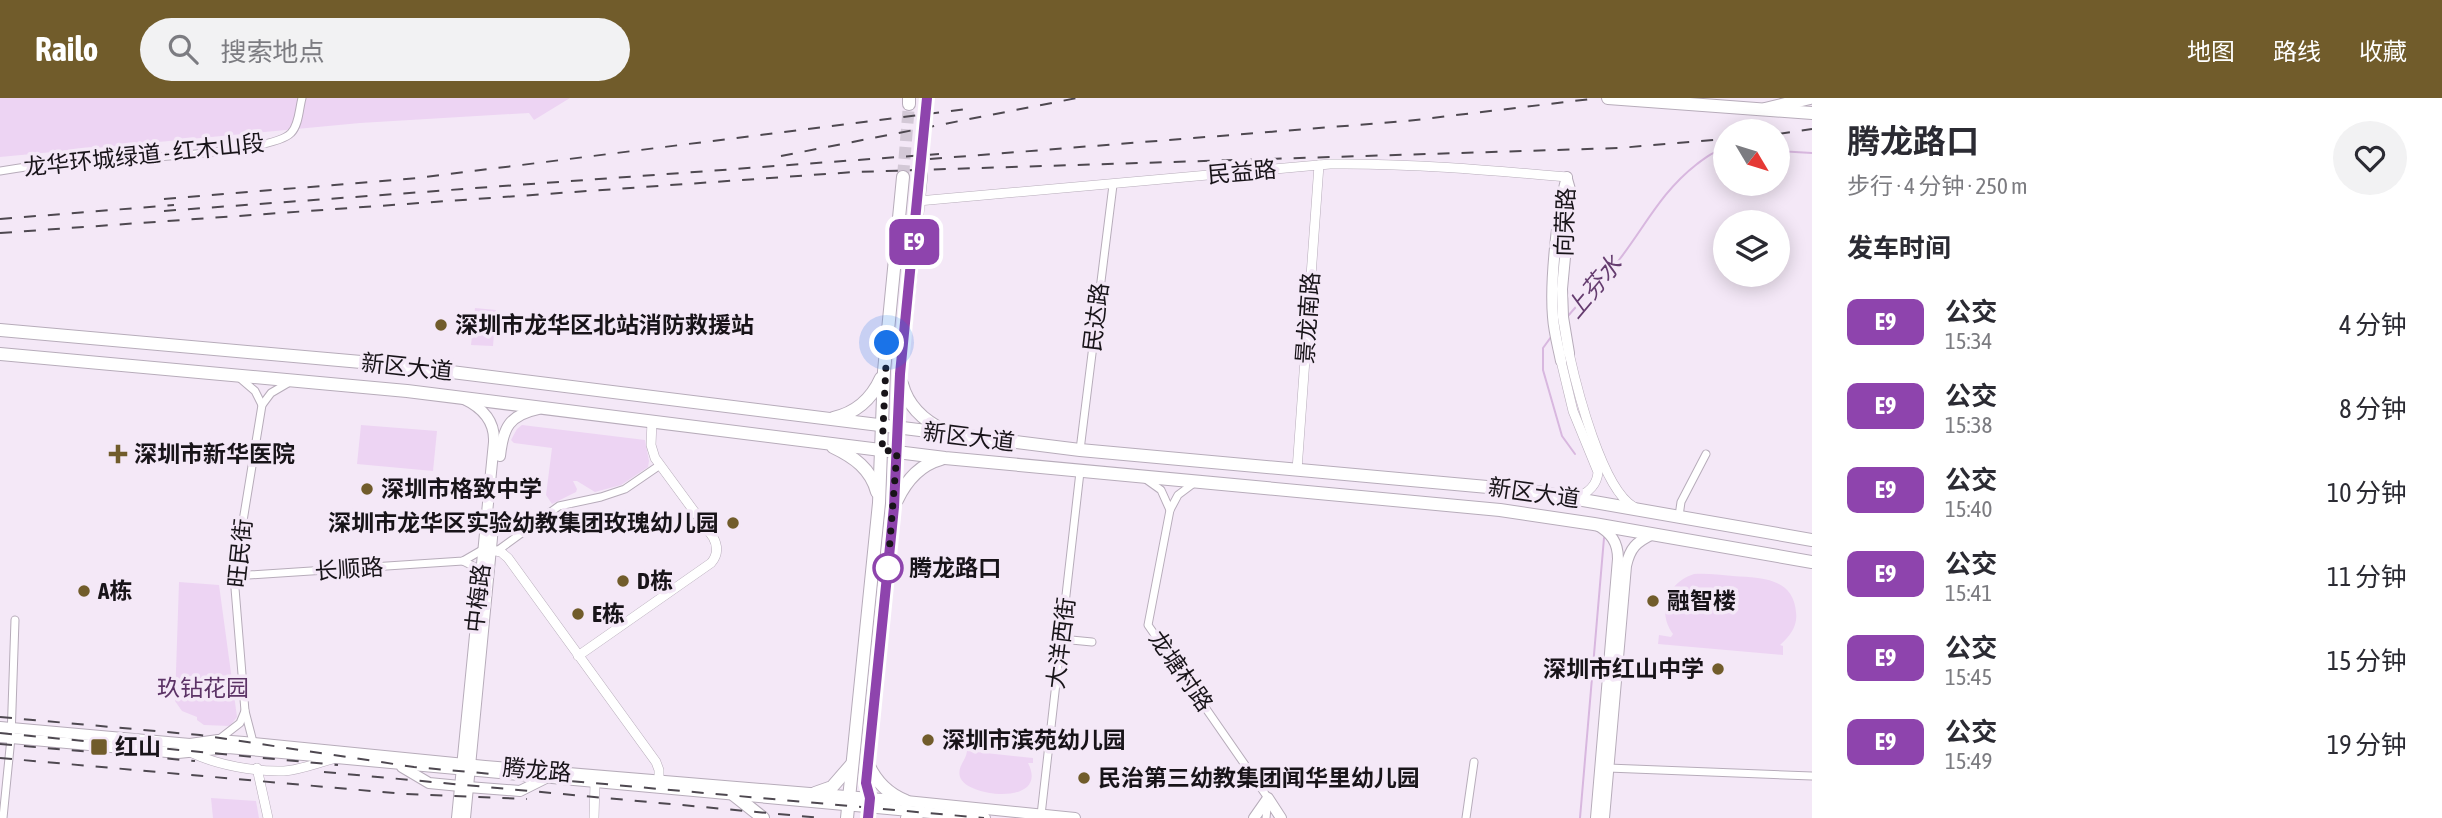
<!DOCTYPE html>
<html lang="zh">
<meta charset="utf-8">
<style>
body{margin:0;font-family:"Asap Condensed","Noto Sans SC",sans-serif;background:#f2f2f3;color:#2b2b33;height:100vh;display:flex;flex-direction:column;font-size:26px;white-space:nowrap}
*{box-sizing:border-box;margin:0}
p{font-size:23px;color:#7c7c81}
.icon{flex:none;width:38px;height:38px;fill:none;stroke:currentColor;stroke-width:2;stroke-linecap:round;stroke-linejoin:round}
.map{position:relative;flex:1;overflow:hidden}
.drawer{display:flex;flex-direction:column;background:#fff;width:630px}
.drawer>*{flex:none}
.badge{padding:0 14px;border-radius:10px;font-size:24px;line-height:46px}
.needle{width:46px;rotate:128deg}
.fabs{position:absolute;left:1713px;top:21px;display:grid;gap:14px}
.fabs a{display:grid;place-items:center;width:77px;height:77px;border-radius:50%;background:#fff;box-shadow:0 4px 18px #0003;font-size:35px}
.you{position:absolute;width:35px;height:35px;margin:-18px;border:5px solid #fff;border-radius:50%;background:#1a73e8;box-shadow:0 0 0 10px #1a73e833}
.map>.badge{position:absolute;translate:-50% -50%;box-shadow:0 0 0 4px #fff}
h2{padding:0 35px;font-size:26px;line-height:63px}
.round{display:grid;place-items:center;flex:none;width:74px;height:74px;border-radius:37px;background:#f2f2f3}
.summary{display:flex;align-items:center;justify-content:space-between;height:119px;padding:0 35px}
h1{font-size:33px;font-weight:700;line-height:52px}
ul{padding:0;list-style:none}
li{display:flex;align-items:center;gap:21px;height:84px;padding:0 35px}
li div{flex:1}
li b{display:block;font-size:26px}
li em{font-style:normal}
li .badge{min-width:77px;font-weight:700;text-align:center}
header{display:flex;align-items:center;gap:42px;box-sizing:border-box;height:98px;padding:0 35px;background:#715c2b;color:#fff}
header strong{font-size:33px}
nav{display:flex;gap:38px;margin-inline-start:auto;font-size:24px}
.search{width:490px;height:63px;background:#f2f2f3;display:flex;align-items:center;gap:18px;box-sizing:border-box;padding:0 24px;border-radius:38px;color:#7c7c81;font-size:26px}
main{display:flex;flex:1;min-height:0}
.map>svg:first-child{display:block}
.green{fill:#edd4f3}
.lines{fill:none;stroke-linecap:round;stroke-linejoin:round}
.stream{stroke:#d8b7df;stroke-width:2}
.primary-tunnel{stroke:#d3c8d6;stroke-width:12;stroke-dasharray:12 6;stroke-linecap:butt}
.minor-casing{stroke:#b7acba;stroke-width:9}
.tertiary-casing{stroke:#b7acba;stroke-width:10}
.secondary-casing{stroke:#b7acba;stroke-width:12}
.primary-casing{stroke:#b7acba;stroke-width:14}
.trunk-casing{stroke:#b7acba;stroke-width:14}
.minor{stroke:#fff;stroke-width:7}
.tertiary{stroke:#fff;stroke-width:9}
.secondary{stroke:#fff;stroke-width:10}
.primary{stroke:#fff;stroke-width:12}
.trunk{stroke:#fff;stroke-width:12}
.rail{stroke:#4e4850;stroke-width:2;stroke-dasharray:12 12;stroke-linecap:butt}
.line-casing{stroke:#fff;stroke-width:16}
.line{stroke:#8e44ad;stroke-width:10}
.walk{stroke:#181419;stroke-width:7;stroke-dasharray:0 12.6}
.poi-dot{fill:#715c2b;stroke:#f4e8f7;stroke-width:2.5}
.stop-dot{fill:#fff;stroke:#8e44ad;stroke-width:3.5}
.labels{text-anchor:middle;stroke-width:7;stroke-linejoin:round;paint-order:stroke}
.street-label{font-size:23px;fill:#181419;stroke:#f4e8f7}
.poi-label{font-size:23px;font-weight:bold;fill:#181419;stroke:#f4e8f7;text-anchor:start}
.stop-label{font-size:23px;font-weight:bold;fill:#181419;stroke:#f4e8f7;text-anchor:start}
.park-label{font-size:23px;fill:#5c3366;stroke:#f4e8f7}
.water-label{font-size:24px;font-style:italic;fill:#653c6f;stroke:#f4e8f7}
</style>
<header>
<strong>Railo</strong>
<div class="search"><svg class="icon" aria-label="search" viewBox="0 0 24 24"><circle cx="10" cy="10" r="6"/><path d="M15 15l6 6"/></svg>搜索地点</div>
<nav><a>地图</a><a>路线</a><a>收藏</a></nav>
</header>
<main>
<div class="map">
<svg width="1812" height="720" viewBox="0 0 1812 720">
<rect width="100%" height="100%" fill="#f4e8f7"/>
<g class="green">
<path d="M0,0H570L534,22L529,15L360,25L0,59Z"/>
<path d="M475,210L496,212L493,248L471,247Z"/>
<path d="M361,327L437,333L433,373L357,366Z"/>
<path d="M522,327L645,342L649,363L648,369L621,387L595,394L577,383H573L577,391L576,394L552,406L546,397L552,350L514,345L511,342L517,331Z"/>
<path d="M1694,476C1707,475 1720,477 1733,478C1760,480 1793,479 1796,514C1798,528 1790,538 1780,547L1783,548V557L1658,546L1659,537L1671,539L1673,536C1656,513 1668,484 1694,476Z"/>
<path d="M179,484L219,487L237,619L230,628L204,627L197,622V619L182,613L175,603Z"/>
<path d="M967,653L1033,660V665H1028C1050,708 967,700 960,679C957,668 966,663 967,653Z"/>
<path d="M211,700L256,703L259,720H213Z"/>
</g>
<g class="lines">
<g class="stream">
<path d="M1778,53L1812,55"/>
<path d="M1568,218C1584,199 1603,182 1619,162C1646,127 1661,94 1697,66C1705,60 1715,52 1726,51"/>
<path d="M1551,239L1543,250V272L1562,338L1575,356"/>
<path d="M1580,720L1604,440"/>
</g>
<g class="primary-tunnel">
<path d="M921,77L927,4"/>
<path d="M903,79L909,6"/>
</g>
<defs>
<g id="minor">
<path d="M0,73C31,68 64,63 96,62C128,61 272,55 291,35C299,27 299,11 302,0"/>
<path d="M241,281L255,293L262,307"/>
<path d="M1080,352L1113,87"/>
<path d="M1147,382L1161,392L1170,412"/>
<path d="M1194,385L1178,397L1170,412L1148,527L1268,700L1266,720"/>
<path d="M1679,418L1681,404L1706,356"/>
<path d="M497,453L559,408L601,399L625,391L660,367"/>
<path d="M463,463L473,468L480,476"/>
<path d="M234,478L463,463L482,452"/>
<path d="M1061,541L1092,544"/>
<path d="M218,642L240,625L245,613"/>
<path d="M253,644L245,613L234,478L262,307L271,295L288,285"/>
<path d="M1608,670L1812,678"/>
<path d="M1041,717L1080,374"/>
<path d="M3,720L11,640L15,522"/>
<path d="M1466,720L1474,664"/>
</g>
<g id="tertiary">
<path d="M918,103L1330,66C1410,65 1488,72 1567,79"/>
<path d="M1569,255C1577,291 1602,391 1634,409"/>
<path d="M1561,263L1573,313L1598,374C1597,388 1588,395 1575,400"/>
<path d="M1297,372L1319,67"/>
<path d="M491,452L501,454L508,460L656,664L659,672V682"/>
<path d="M578,558L711,465C718,457 718,448 713,439L655,360L651,347L652,323"/>
<path d="M192,655C218,667 255,674 284,673C300,672 317,665 333,661"/>
<path d="M257,670L268,720"/>
<path d="M594,720L595,685"/>
</g>
<g id="secondary">
<path d="M1567,81L1571,95L1562,191L1563,219L1569,255"/>
<path d="M1561,263C1558,248 1554,234 1553,219C1550,184 1557,113 1567,79"/>
<path d="M500,358C503,330 509,317 538,311"/>
<path d="M0,629L190,646L218,642L244,644L485,668L906,703L1075,720"/>
<path d="M0,639L178,655L228,650L985,720"/>
<path d="M402,669L429,685L460,688"/>
<path d="M468,689L520,693L546,680"/>
<path d="M457,720L494,344C495,323 483,310 464,301"/>
<path d="M465,720L494,419"/>
<path d="M1254,720L1268,700L1281,720"/>
<path d="M1596,720L1618,461C1618,444 1611,435 1597,427"/>
<path d="M1604,720L1626,468C1630,450 1636,444 1653,436"/>
</g>
<g id="primary">
<path d="M1608,0L1812,15"/>
<path d="M927,4V0"/>
<path d="M909,6V0"/>
<path d="M0,232L395,267L1080,352L1531,393L1812,442"/>
<path d="M0,256L407,293L945,360L1500,412L1594,426L1812,464"/>
<path d="M902,286C908,309 924,323 945,333"/>
<path d="M833,320C856,315 872,300 881,280"/>
<path d="M833,349C854,359 871,371 877,394"/>
<path d="M897,402C906,383 919,367 941,361"/>
<path d="M868,666C876,684 888,696 906,703"/>
<path d="M815,695L832,689L852,666"/>
<path d="M734,697L763,720"/>
<path d="M847,720L879,405L884,273L903,79"/>
<path d="M868,720L870,700L866,685L894,409L900,276L921,77"/>
<path d="M907,720L920,714"/>
</g>
<path id="trunk" d="M1765,11L1810,0"/>
</defs>
<use href="#minor" class="minor-casing"/>
<use href="#tertiary" class="tertiary-casing"/>
<use href="#secondary" class="secondary-casing"/>
<use href="#primary" class="primary-casing"/>
<use href="#trunk" class="trunk-casing"/>
<use href="#minor" class="minor"/>
<use href="#tertiary" class="tertiary"/>
<use href="#secondary" class="secondary"/>
<use href="#primary" class="primary"/>
<use href="#trunk" class="trunk"/>
<g class="rail">
<path d="M1778,36L1812,31"/>
<path d="M781,58L1077,0"/>
<path d="M930,61L1407,23L1599,0"/>
<path d="M164,101L418,80L974,10"/>
<path d="M164,113L939,56"/>
<path d="M0,121L174,107"/>
<path d="M0,135L854,74L1619,50L1726,41"/>
<path d="M0,619L200,637L414,669L984,720"/>
<path d="M0,635L338,667"/>
<path d="M0,646L195,663"/>
<path d="M0,660L405,696L527,701"/>
<path d="M324,674L822,720"/>
</g>
</g>
<g class="lines">
<defs>
<path id="line" d="M868,720L870,700L866,685L894,409L900,276L927,0"/>
</defs>
<use href="#line" class="line-casing"/>
<use href="#line" class="line"/>
<path class="walk" d="M887,245L882,352L897,354L887,481L888,470"/>
</g>
<g class="poi-dot">
<circle cx="441" cy="227" r="7"/>
<path d="M114.5 345.5h7v7h7v7h-7v7h-7v-7h-7v-7h7z"/>
<circle cx="367" cy="391" r="7"/>
<circle cx="733" cy="425" r="7"/>
<circle cx="623" cy="483" r="7"/>
<circle cx="84" cy="493" r="7"/>
<circle cx="1653" cy="503" r="7"/>
<circle cx="578" cy="516" r="7"/>
<circle cx="1718" cy="571" r="7"/>
<circle cx="928" cy="642" r="7"/>
<rect x="90" y="640" width="18" height="18" rx="3.5"/>
<circle cx="1084" cy="680" r="7"/>
</g>
<circle class="stop-dot" cx="888" cy="470" r="14"/>
<g class="labels">
<g class="street-label">
<text transform="translate(144 57) rotate(-6)" y="8">龙华环城绿道 - 红木山段</text>
<text transform="translate(1242 74) rotate(-5)" y="8">民益路</text>
<text transform="translate(1565 124) rotate(-88)" y="8">向荣路</text>
<text transform="translate(1096 219) rotate(-83)" y="8">民达路</text>
<text transform="translate(1308 220) rotate(-86)" y="8">景龙南路</text>
<text transform="translate(407 269) rotate(6)" y="8">新区大道</text>
<text transform="translate(969 339) rotate(7)" y="8">新区大道</text>
<text transform="translate(1534 395) rotate(8)" y="8">新区大道</text>
<text transform="translate(240 455) rotate(-84)" y="8">旺民街</text>
<text transform="translate(349 471) rotate(-4)" y="8">长顺路</text>
<text transform="translate(478 500) rotate(-84)" y="8">中梅路</text>
<text transform="translate(1061 545) rotate(-83)" y="8">大洋西街</text>
<text transform="translate(1181 573) rotate(55)" y="8">龙塘村路</text>
<text transform="translate(537 672) rotate(5)" y="8">腾龙路</text>
</g>
<g class="poi-label">
<text x="455" y="235">深圳市龙华区北站消防救援站</text>
<text x="134" y="364">深圳市新华医院</text>
<text x="381" y="399">深圳市格致中学</text>
<text x="719" y="433" text-anchor="end">深圳市龙华区实验幼教集团玫瑰幼儿园</text>
<text x="637" y="491">D栋</text>
<text x="98" y="501">A栋</text>
<text x="1667" y="511">融智楼</text>
<text x="592" y="524">E栋</text>
<text x="1704" y="579" text-anchor="end">深圳市红山中学</text>
<text x="942" y="650">深圳市滨苑幼儿园</text>
<text x="115" y="657">红山</text>
<text x="1098" y="688">民治第三幼教集团闻华里幼儿园</text>
</g>
<g class="stop-label">
<text x="909" y="478">腾龙路口</text>
</g>
<g class="park-label">
<text x="203" y="598">玖钻花园</text>
</g>
<g class="water-label">
<text transform="translate(1594 189) rotate(-50)" y="8">上芬水</text>
</g>
</g>
</svg>
<div class="fabs">
<a><svg class="needle" viewBox="-14 -14 28 28"><path d="M0-13l5 13h-10z" fill="#e53935"/><path d="M0 13l5-13h-10z" fill="#7c7c81"/></svg></a>
<a><svg class="icon" aria-label="layers" viewBox="0 0 24 24"><path d="M12 4l9 5-9 5-9-5zM3 14l9 5 9-5"/></svg></a>
</div>
<div class="you" style="left:887px;top:245px"></div>
<b class="badge" style="left:914px;top:144px;background:#8e44ad;color:#fff">E9</b>
</div>
<section class="drawer">
<div class="summary"><div><h1>腾龙路口</h1><p>步行 · 4 分钟 · 250 m</p></div><a class="round"><svg class="icon" aria-label="heart" viewBox="0 0 24 24"><path d="M12 20l-8-8c-3-5 5-10 8-4 3-6 11-1 8 4z"/></svg></a></div>
<h2>发车时间</h2>
<ul>
<li><span class="badge" style="background:#8e44ad;color:#fff">E9</span><div><b>公交</b><p>15:34</p></div><em>4 分钟</em></li>
<li><span class="badge" style="background:#8e44ad;color:#fff">E9</span><div><b>公交</b><p>15:38</p></div><em>8 分钟</em></li>
<li><span class="badge" style="background:#8e44ad;color:#fff">E9</span><div><b>公交</b><p>15:40</p></div><em>10 分钟</em></li>
<li><span class="badge" style="background:#8e44ad;color:#fff">E9</span><div><b>公交</b><p>15:41</p></div><em>11 分钟</em></li>
<li><span class="badge" style="background:#8e44ad;color:#fff">E9</span><div><b>公交</b><p>15:45</p></div><em>15 分钟</em></li>
<li><span class="badge" style="background:#8e44ad;color:#fff">E9</span><div><b>公交</b><p>15:49</p></div><em>19 分钟</em></li>
</ul>
</section>
</main>
